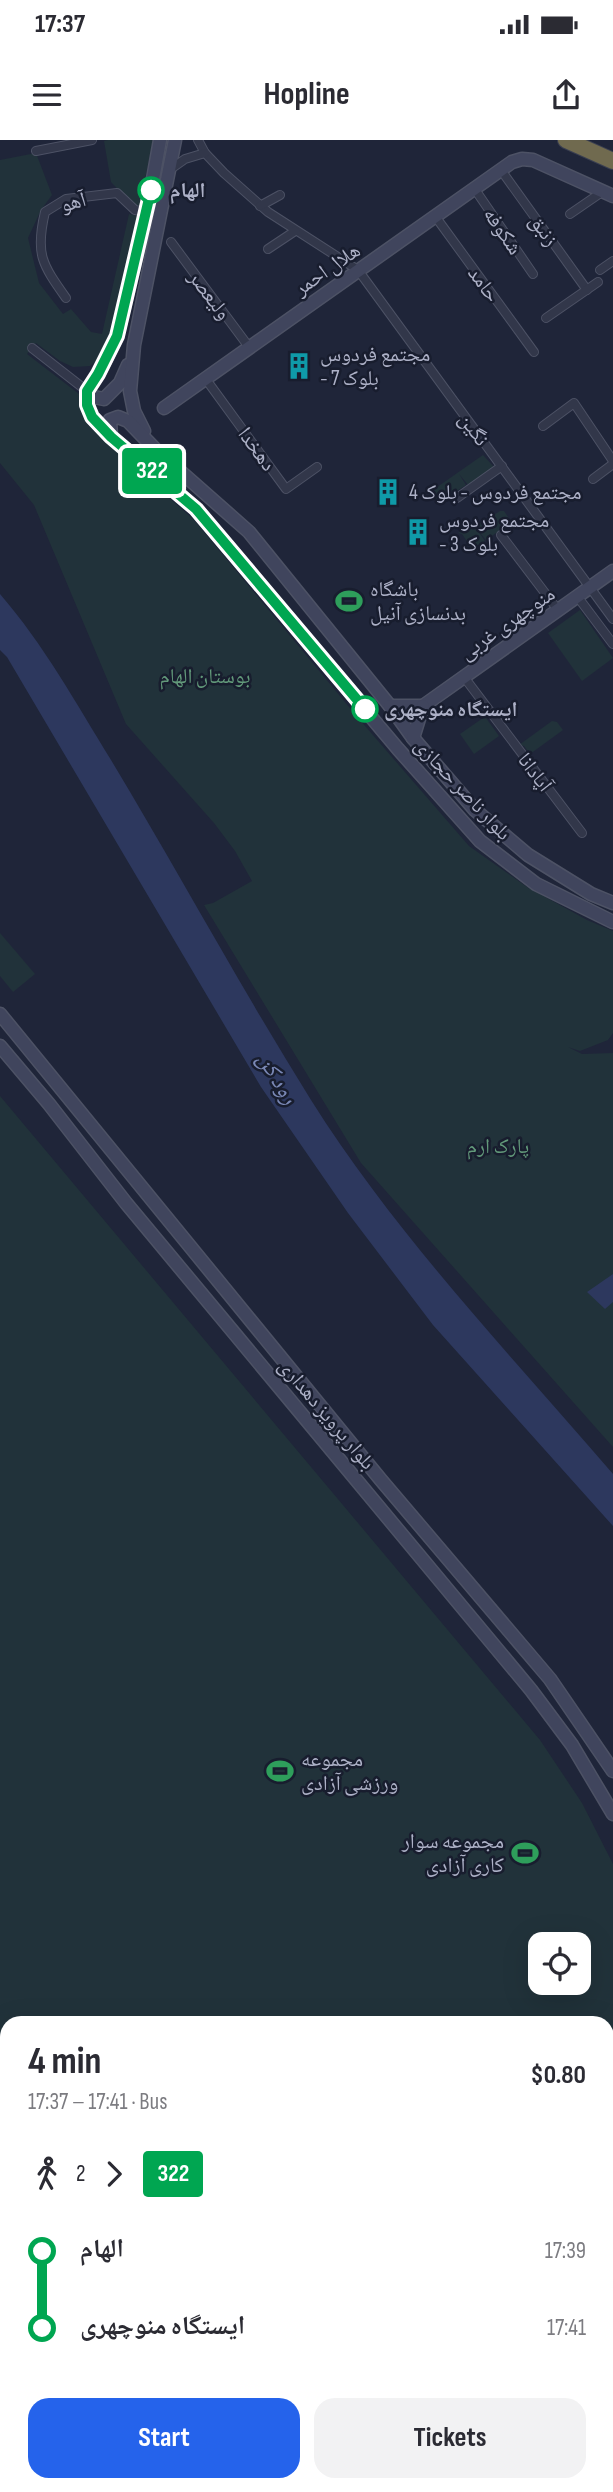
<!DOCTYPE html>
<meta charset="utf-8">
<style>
body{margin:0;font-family:"Sofia Sans Condensed","Noto Naskh Arabic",sans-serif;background:#f2f2f3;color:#2b2b33;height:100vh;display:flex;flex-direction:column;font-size:26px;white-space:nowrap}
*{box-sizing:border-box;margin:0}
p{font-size:23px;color:#7c7c81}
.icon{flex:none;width:38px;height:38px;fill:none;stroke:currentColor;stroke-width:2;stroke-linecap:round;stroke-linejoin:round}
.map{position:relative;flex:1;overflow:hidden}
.drawer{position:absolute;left:0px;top:1876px;width:614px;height:476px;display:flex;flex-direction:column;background:#fff;border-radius:21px 21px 0 0;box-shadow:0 7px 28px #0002}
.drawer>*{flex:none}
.badge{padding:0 14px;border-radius:5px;font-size:24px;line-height:46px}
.tools{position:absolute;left:528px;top:1792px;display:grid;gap:14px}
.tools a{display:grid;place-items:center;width:63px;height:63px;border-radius:14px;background:#fff;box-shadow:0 7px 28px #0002;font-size:35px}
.map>.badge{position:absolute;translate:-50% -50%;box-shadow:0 0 0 4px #fff}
.legs{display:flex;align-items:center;gap:10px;height:77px;padding:0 28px;font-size:23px}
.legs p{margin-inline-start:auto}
.headline{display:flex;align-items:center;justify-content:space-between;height:119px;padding:0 28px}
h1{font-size:38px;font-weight:700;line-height:52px}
.button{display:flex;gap:14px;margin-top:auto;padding:14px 28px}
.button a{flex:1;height:80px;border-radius:21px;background:#2563eb;color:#fff;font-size:28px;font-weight:700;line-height:80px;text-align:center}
.button a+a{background:#f2f2f3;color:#2b2b33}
ul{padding:0 28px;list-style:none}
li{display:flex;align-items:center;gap:24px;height:77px;font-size:26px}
li i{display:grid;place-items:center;width:10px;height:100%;margin:0 9px;background:currentColor}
li i::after{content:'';width:18px;height:18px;margin:-9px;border:5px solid;border-radius:50%;background:#fff}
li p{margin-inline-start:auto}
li:first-child i{background:linear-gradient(#0000 50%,currentColor 0)}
li:last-child i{background:linear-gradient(currentColor 50%,#0000 0)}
.status{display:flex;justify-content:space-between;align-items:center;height:49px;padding:0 35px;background:#fff;direction:ltr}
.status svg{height:19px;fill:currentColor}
header{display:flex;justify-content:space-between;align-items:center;height:91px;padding:0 28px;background:#fff;font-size:32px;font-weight:700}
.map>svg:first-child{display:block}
.green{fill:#21323a;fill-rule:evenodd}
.water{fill:#2d385e}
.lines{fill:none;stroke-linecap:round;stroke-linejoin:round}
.street-casing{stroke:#4d5265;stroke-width:10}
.secondary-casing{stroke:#4d5265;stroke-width:15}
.highway-casing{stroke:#3a3f51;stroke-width:18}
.street{stroke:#32374a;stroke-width:8}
.secondary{stroke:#40455d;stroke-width:12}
.highway{stroke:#706a4f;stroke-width:16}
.line-1-casing{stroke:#fff;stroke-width:16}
.line-1{stroke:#00a651;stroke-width:10}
.stop-1-dot{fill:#fff;stroke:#00a651;stroke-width:3.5}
.labels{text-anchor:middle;stroke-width:5;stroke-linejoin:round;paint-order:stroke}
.stop-label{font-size:21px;font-weight:bold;fill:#adb1c7;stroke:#181d2e;text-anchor:start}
.street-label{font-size:21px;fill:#adb1c7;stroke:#181d2e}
.poi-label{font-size:21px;fill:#adb1c7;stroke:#181d2e;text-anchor:start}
.park-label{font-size:21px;fill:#62997a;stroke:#181d2e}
.water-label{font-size:23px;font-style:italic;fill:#7a88b6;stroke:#181d2e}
</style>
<div class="status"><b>17:37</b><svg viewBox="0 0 49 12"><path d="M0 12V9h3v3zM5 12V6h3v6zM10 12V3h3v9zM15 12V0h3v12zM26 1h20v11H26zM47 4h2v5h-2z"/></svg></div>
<header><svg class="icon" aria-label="menu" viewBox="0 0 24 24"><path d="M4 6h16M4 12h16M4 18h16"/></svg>Hopline<svg class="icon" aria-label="share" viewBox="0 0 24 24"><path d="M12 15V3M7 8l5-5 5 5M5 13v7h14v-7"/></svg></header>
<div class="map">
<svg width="613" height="2352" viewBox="0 0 613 2352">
<rect width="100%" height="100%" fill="#1f2539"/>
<g class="green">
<path d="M108,0H153L144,44L146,46L142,66L133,65L111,42L104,1Z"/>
<path d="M36,13L52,55L41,70L28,98L39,143L63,174L71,169L91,192L102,194L129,74L138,76L113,198L102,217L90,226L73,227L60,221L36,203L27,214L83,257V272L89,286L194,380L359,579L469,706L527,747L587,780L613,791V893L608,900L580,911L568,907L582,914L613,913V1307L361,1023L204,765L213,763L252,741L235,711L214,683L126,584L34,365L0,323V20Z"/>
<path d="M483,315L493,326V330L469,346L459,334L466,345L439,363L430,352Z"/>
<path d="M500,371H504L510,380L508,382L509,384L486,400L476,388L485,401L472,409L462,394L458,393L471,385L474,389V387Z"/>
<path d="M580,470L613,518L582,541L548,493Z"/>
<path d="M483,578H486L499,596L474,614L460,594Z"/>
<path d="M552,581L557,582L563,590L530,614L524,606L519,605Z"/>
<path d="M0,793L35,834L13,852L0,836Z"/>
<path d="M0,956L540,1600L582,1663L613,1724V1897L607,1899V1883H7V2345H419L416,2352H0ZM541,1804H579V1843H541Z"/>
<path d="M613,2022V2139L607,2093V2023Z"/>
</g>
<g class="water">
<path d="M0,454C44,505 76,563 111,620C179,733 241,848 311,960C396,1095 509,1213 613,1334V1386L433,1185L348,1073L261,947L7,517L0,510Z"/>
<path d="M613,1134V1162L605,1169L587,1152Z"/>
</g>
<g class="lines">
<defs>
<g id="street">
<path d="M198,0L205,13L224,33L268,72L358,130L613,479"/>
<path d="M36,11L92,0"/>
<path d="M501,30L587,150"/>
<path d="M168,31L185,19L205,13"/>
<path d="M474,48L533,134"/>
<path d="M260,66L280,55"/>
<path d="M570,74L602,52"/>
<path d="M435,76L534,212"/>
<path d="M171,102L249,207"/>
<path d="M268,109L295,91"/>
<path d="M600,130L613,121"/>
<path d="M66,158C42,124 35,114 45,72L66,59L117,53L135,70L147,72"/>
<path d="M546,178L598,142"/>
<path d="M32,208L87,251"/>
<path d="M205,238L286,349L317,327"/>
<path d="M543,286L574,263L613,321"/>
<path d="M593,339L613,324"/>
<path d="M457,358L502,326"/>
<path d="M501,395L558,470"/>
<path d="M577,456L613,504"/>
<path d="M464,537L582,693"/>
<path d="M607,1909L613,1907"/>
<path d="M607,1922L613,1920"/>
<path d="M607,2211L613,2252"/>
<path d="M607,2305V2325"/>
<path d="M596,2352L601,2345"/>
<path d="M612,2352L613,2349"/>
</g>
<g id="secondary">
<path d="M160,0L147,72L117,196L98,235L87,251V265L92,277L111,297L196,369L398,609L480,701L536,744L613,782"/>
<path d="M87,251L94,257L104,259L120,243L128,225"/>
<path d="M164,268L512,22L522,19L533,20L613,56"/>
<path d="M144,291L134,271L130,251L134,205L175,0"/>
<path d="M111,297L110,280L118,277L128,281L155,309L249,392L390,566L413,598L475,670L528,715L591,754L613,763"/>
<path d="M390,566H423"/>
<path d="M423,566L613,431"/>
<path d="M413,598L423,566"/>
<path d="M0,874L381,1340L550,1539L613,1631"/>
<path d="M0,906L49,964L126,1063L531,1550L572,1605L613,1674"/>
</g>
<path id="highway" d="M566,0L613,21"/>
</defs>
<use href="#street" class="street-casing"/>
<use href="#secondary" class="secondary-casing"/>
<use href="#highway" class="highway-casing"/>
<use href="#street" class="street"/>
<use href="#secondary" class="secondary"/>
<use href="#highway" class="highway"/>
</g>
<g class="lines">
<defs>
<path id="line-1" d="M151,50L117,196L98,234L87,251V265L92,277L111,297L196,369L365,569"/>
</defs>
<use href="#line-1" class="line-1-casing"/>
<use href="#line-1" class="line-1"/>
</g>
<defs>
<symbol id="building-bare" viewBox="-9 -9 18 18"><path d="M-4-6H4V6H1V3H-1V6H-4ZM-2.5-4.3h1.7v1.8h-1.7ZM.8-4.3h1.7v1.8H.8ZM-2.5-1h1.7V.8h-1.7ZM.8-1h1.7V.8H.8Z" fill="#0f9aa8" stroke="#181d2e" stroke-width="2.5" paint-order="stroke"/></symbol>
<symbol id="stadium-bare" viewBox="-9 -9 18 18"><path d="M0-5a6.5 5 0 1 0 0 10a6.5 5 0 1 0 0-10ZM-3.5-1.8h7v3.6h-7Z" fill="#2e9e5b" stroke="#181d2e" stroke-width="2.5" paint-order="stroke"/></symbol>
</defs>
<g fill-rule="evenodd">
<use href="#building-bare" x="280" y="207" width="38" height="38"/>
<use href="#building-bare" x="369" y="333" width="38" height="38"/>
<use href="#building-bare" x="399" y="373" width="38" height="38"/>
<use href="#stadium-bare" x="330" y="442" width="38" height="38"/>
<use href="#stadium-bare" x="261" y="1612" width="38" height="38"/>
<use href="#stadium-bare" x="506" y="1694" width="38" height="38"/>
</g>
<g class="stop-1-dot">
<circle cx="151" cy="50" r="12"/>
<circle cx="365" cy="569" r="12"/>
</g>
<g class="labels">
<g class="stop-label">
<text x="170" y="57">الهام</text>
<text x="384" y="576">ایستگاه منوچهری</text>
</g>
<g class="street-label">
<text transform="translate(73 62) rotate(-16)" y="7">آهو</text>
<text transform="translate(544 90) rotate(54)" y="7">زنبق</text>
<text transform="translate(503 91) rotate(56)" y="7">شکوفه</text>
<text transform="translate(327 129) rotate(-35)" y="7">هلال احمر</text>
<text transform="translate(484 144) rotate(54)" y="7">حامد</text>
<text transform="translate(210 155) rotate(53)" y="7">ولیعصر</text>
<text transform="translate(474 289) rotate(54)" y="7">نگین</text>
<text transform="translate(257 309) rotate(54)" y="7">دهخدا</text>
<text transform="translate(507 483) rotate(-35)" y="7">منوچهری غربی</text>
<text transform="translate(535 632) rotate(53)" y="7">آپادانا</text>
<text transform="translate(463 649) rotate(47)" y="7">بلوار ناصر حجازی</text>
<text transform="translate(327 1274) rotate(50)" y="7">بلوار پرویز دهداری</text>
</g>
<g class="poi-label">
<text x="320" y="221">مجتمع فردوس<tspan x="320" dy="24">- بلوک 7</tspan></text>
<text x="409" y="359">مجتمع فردوس - بلوک 4</text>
<text x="439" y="387">مجتمع فردوس<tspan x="439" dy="24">- بلوک 3</tspan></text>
<text x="370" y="456">باشگاه<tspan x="370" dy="24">بدنسازی آنیل</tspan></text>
<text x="301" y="1626">مجموعه<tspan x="301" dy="24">ورزشی آزادی</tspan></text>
<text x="504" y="1708" text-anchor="end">مجموعه سوار<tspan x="504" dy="24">کاری آزادی</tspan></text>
</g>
<g class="park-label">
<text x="205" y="543">بوستان الهام</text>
<text x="498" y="1013">پارک ارم</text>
</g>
<g class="water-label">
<text transform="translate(278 938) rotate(59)" y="8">رود کن</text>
</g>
</g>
</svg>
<div class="tools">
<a><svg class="icon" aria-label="locate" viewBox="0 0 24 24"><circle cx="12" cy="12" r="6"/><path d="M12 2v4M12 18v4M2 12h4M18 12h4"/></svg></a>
</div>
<b class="badge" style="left:152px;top:331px;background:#00a651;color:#fff">322</b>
<section class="drawer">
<div class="headline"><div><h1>4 min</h1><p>17:37 – 17:41 · Bus</p></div><b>$0.80</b></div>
<div class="legs"><svg class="icon" aria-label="walk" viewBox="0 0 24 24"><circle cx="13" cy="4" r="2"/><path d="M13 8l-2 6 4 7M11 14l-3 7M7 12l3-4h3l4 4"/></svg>2<svg class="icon" aria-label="forward" viewBox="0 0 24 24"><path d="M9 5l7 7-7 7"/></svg><b class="badge" style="background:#00a651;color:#fff">322</b></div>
<ul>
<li><i style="color:#00a651"></i><b>الهام</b><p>17:39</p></li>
<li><i style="color:#00a651"></i><b>ایستگاه منوچهری</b><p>17:41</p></li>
</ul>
<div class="button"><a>Start</a><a>Tickets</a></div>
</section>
</div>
